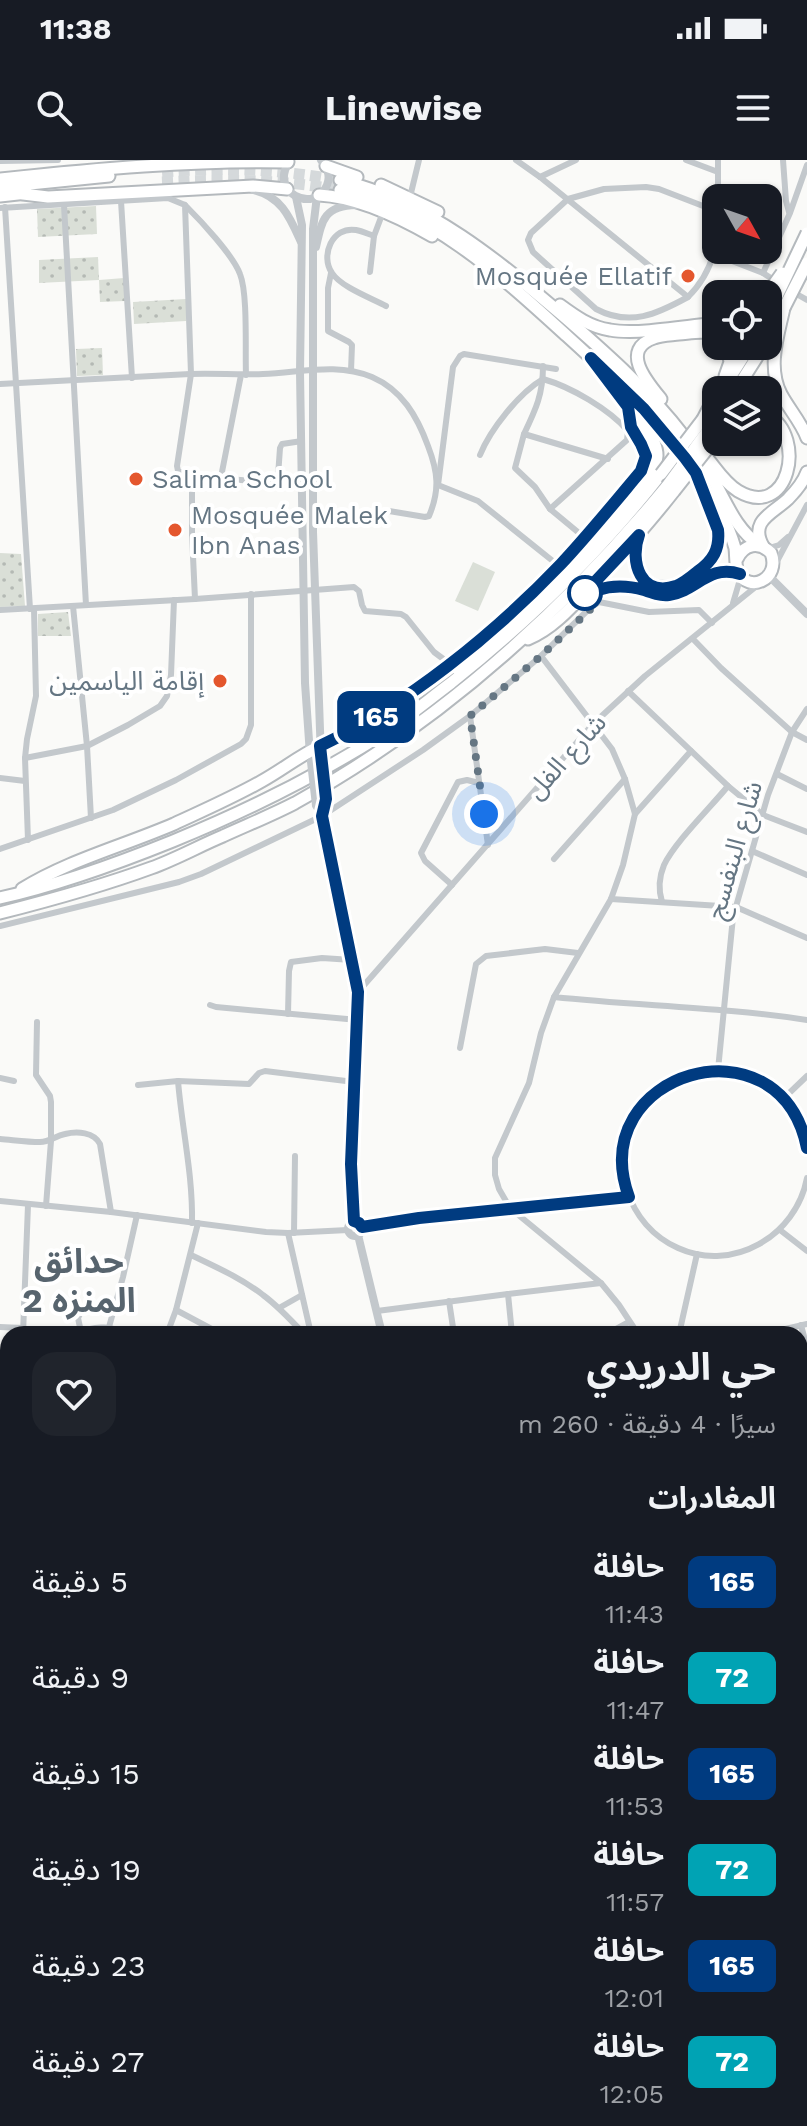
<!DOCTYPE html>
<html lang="ar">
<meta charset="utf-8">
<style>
body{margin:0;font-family:"Work Sans","Noto Sans Arabic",sans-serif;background:#20242c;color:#f1f3f6;direction:rtl;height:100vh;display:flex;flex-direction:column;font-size:30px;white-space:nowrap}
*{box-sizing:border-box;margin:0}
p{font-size:26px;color:#9ea1a6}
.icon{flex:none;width:44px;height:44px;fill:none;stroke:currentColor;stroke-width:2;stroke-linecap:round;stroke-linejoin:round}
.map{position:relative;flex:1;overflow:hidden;direction:ltr}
.panel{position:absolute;left:0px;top:1166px;width:808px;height:800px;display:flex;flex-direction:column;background:#171b24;border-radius:24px 24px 0 0;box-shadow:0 2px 6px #0004;direction:rtl}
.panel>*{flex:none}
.badge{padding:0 16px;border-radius:12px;font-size:28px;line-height:52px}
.needle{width:52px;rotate:130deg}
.controls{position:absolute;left:702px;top:24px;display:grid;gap:16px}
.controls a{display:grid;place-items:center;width:80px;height:80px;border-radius:16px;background:#171b24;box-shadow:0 2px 6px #0004;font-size:40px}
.you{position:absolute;width:40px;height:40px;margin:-20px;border:6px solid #fff;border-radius:50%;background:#1a73e8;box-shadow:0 0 0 12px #1a73e833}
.map>.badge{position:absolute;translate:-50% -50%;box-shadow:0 0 0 4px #fff}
h2{padding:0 32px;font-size:30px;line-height:72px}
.round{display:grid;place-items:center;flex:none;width:84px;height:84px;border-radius:24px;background:#20242c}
.overview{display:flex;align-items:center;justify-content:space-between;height:136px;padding:0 32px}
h1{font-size:38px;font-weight:700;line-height:60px}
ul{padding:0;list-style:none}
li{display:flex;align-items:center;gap:24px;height:96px;padding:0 32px}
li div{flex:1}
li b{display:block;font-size:30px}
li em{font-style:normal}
li .badge{min-width:88px;font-weight:700;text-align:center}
.status{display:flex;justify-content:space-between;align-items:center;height:56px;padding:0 40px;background:#171b24;direction:ltr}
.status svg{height:22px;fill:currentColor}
header{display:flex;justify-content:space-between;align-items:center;height:104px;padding:0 32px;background:#171b24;font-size:36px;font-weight:700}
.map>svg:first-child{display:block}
.grass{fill:url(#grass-dots)}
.park{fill:#dadfd7}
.water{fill:url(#water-rules)}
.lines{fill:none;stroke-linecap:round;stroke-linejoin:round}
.stream{stroke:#bbc7cb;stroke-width:2}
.trunk-tunnel{stroke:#d5d9db;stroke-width:11;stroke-dasharray:11 5.5;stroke-linecap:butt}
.trunk-casing{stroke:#b4b9bd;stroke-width:15}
.minor{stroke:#c3c8cc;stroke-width:6}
.tertiary{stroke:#c3c8cc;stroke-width:8}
.trunk{stroke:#fff;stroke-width:11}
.trunk-bridge-casing{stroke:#b4b9bd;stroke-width:15;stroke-linecap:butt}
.tertiary-bridge{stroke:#c3c8cc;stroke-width:8}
.trunk-bridge{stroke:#fff;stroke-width:11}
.line-casing{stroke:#fff;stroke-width:18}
.line{stroke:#003b80;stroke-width:12}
.walk{stroke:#657683;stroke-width:8;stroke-dasharray:0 14.4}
.poi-dot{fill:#e4572e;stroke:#fff;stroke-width:3}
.stop-dot{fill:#fff;stroke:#003b80;stroke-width:4}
.labels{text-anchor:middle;stroke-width:8;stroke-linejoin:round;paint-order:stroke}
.poi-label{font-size:26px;fill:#657683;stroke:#fff;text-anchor:end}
.street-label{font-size:26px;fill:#657683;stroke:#fff}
.district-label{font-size:34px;font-weight:bold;fill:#57646e;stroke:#fff}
</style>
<div class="status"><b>11:38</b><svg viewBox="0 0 49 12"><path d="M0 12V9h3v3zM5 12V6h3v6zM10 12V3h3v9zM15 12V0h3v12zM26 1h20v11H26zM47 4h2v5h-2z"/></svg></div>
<header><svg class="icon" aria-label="menu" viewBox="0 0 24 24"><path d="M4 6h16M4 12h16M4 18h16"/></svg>Linewise<svg class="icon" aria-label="search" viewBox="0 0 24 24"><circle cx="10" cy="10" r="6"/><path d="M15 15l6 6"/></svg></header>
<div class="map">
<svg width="807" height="1966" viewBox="0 0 807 1966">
<defs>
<pattern id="grass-dots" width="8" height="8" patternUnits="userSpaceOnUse" patternTransform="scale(2)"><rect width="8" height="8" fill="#dadfd7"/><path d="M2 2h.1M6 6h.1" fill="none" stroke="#b4b9b4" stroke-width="1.8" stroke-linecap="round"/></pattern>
<pattern id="water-rules" width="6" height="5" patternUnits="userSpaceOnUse" patternTransform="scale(2)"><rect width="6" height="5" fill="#bbc7cb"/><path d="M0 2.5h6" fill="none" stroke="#9ca6aa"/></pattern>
</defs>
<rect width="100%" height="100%" fill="#fafaf8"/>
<g class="grass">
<path d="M96,46L97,74L38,77L37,49Z"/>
<path d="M98,97L99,120L124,118L125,141L100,142L99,120L39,123V100Z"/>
<path d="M186,139V161L134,164L133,142Z"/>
<path d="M102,188L103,215L77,216L76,189Z"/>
<path d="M0,393L21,394L25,446L0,447Z"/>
<path d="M68,452L71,476H38V454Z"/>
</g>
<path class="park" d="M473,402L495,412L478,451L455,441Z"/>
<path class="water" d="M281,1958H369L376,1965L288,1966Z"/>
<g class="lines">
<path class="stream" d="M0,1666L8,1674"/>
<g class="trunk-tunnel">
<path d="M162,12C226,7 276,9 339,20"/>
<path d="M162,22C225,19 278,19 340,30"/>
</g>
<defs>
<g id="trunk">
<path d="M326,6L357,17"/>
<path d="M0,19C95,9 193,0 288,2"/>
<path d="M340,20C429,42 499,101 567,159C608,195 650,232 683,275C695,290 705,305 714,321C727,344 736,369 759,385"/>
<path d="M381,25L438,52"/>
<path d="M0,27L109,16"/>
<path d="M340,30C432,52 499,114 567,176C621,225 674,275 712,338C722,354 730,370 735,388C736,396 735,405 738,412C749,434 781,419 771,393C759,381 744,384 737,399"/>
<path d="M23,34L48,37L253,26L287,29"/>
<path d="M319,35C358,37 399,57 432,76"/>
<path d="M0,36L27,33"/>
<path d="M560,145C575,156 590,167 610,170C636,175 688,166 716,163"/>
<path d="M784,148C778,176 767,207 781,234C789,249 801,262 807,278"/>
<path d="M725,216L730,202L727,186"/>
<path d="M722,230L750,186"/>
<path d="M736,230L764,186"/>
<path d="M661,239C648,223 619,190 654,178C661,175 671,175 679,174C692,173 704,170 716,175"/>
<path d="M703,259L716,234"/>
<path d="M708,288L716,278"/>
<path d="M708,299C717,310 725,323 738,331C789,361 807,277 768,255"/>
<path d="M639,375C630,399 638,431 669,427C690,425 719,399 719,378C718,364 710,349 704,336"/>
<path d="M763,386C749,361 772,354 788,339C796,331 803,323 807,312"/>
<path d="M587,434C606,425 624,425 643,430C652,433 659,436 669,435C697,432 708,404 740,414"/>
<path d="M528,479C555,468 575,443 595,422C623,392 649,363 674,331"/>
<path d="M457,509C517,459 571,405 623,346C634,332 656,315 657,296C658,273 621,239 607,221"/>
<path d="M22,729C69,700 123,686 174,664C204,650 234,637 262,621C282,610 299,596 320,586"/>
<path d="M0,738C59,725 116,704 173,681C244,652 313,618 378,577C403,561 427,541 451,523C529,461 600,392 661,314"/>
<path d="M0,753C51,740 102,726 151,708C176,699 199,686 223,676C247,665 272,655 295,643C439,563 563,452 667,326"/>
</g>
</defs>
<use href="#trunk" class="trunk-casing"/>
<g class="minor">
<path d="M516,0L540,17L688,137C704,121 713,103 716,81"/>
<path d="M686,0L718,12"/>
<path d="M783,0L786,41L789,52"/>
<path d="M0,1L58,0"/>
<path d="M540,17L576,0"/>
<path d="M410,37L419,0"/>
<path d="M718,38V0"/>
<path d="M121,41L132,218"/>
<path d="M64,45L86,445"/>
<path d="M185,45C200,60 233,95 240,114C248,134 245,190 246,215"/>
<path d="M5,47L30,449"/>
<path d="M0,48L168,38L185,45L191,214L177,306L178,311L192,316L266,322L272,321L278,316L280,288L282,284L302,281"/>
<path d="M374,76C368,74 362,71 356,70C332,66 320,96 332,113C341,127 371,138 386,146"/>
<path d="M714,94L763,113L777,122"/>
<path d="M370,112L374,76L383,52"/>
<path d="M331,113L328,128V171L349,182L352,185L351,211"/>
<path d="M763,113L790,53L807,5"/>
<path d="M793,132L807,140"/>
<path d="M688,137C657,154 630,167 596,149L533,92L528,80L531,73L568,39L604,29L646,27L659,29L716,51"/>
<path d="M556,209L464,194L460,196L453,207L438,325L478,341L559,406"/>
<path d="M0,224C63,221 126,217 190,214C214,213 238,215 263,214C300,213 336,202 372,217C402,230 417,256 428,286C438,312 440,330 429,356L425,357L389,351"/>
<path d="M524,274C536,249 543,234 543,206"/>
<path d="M480,295C490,270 519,233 543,219C571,227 609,249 628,271L627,280L550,349"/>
<path d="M192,316V375L195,439"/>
<path d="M221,317L241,215"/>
<path d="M585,378L550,349L535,327L515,308L524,274L608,299"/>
<path d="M766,389L779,385L788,377"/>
<path d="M775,405L807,345"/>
<path d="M733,443L741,416"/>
<path d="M73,446L87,586L91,658"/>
<path d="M0,450L195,439L354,427L359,431L362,445L365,451L401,454L406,457L434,492L450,504"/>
<path d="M693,479L721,508L792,572L807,580"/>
<path d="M541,496L612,589L625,619L635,654L623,705L611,739L554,837C638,846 723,847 807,860"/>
<path d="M628,531L728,626L763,655L807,672"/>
<path d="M470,556L488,685"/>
<path d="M320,586C379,558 430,520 481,478C508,454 536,430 561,404C589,374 615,343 641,311C654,284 626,275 628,247"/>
<path d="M25,598L87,586L128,565L160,546L167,536L171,515L174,440"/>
<path d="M777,614L807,629"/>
<path d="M0,618L25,621"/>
<path d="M635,654L691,591"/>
<path d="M28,680L25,598L27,579L36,536L34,449"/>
<path d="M0,689L113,650L176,620L241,584L246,579L251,565V434"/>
<path d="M752,691L807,715"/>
<path d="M554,699L625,619"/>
<path d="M452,725L425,701L421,693L458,622L467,620L479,623"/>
<path d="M611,739L736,747L807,778"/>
<path d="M662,742C658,729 659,717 664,705C675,682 711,647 728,626"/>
<path d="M0,766L179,722L201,714L322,656L423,590L470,556L541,496L590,448L599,442L649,452L699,450L712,463"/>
<path d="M358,832L593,564L645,516L758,425"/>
<path d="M554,837L541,873L529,923L495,998V1015L499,1029L510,1048L601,1123L619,1145L638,1174"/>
<path d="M210,845L216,847L358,860"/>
<path d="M288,854L289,811L291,802L322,798L352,800"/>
<path d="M37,862L36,915L50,936L51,942V981L46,1046"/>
<path d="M460,888L476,804L486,796L545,789L578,793"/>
<path d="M718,910L733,757L768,635L792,572L807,549"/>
<path d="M0,918L14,921"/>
<path d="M178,921C182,969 193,1015 192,1063"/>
<path d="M138,925L178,921L249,924L259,913L265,911L354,922"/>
<path d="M783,939L807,916"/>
<path d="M0,979C13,980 27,982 40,982C50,982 55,976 65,974C77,971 94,972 100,984L111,1052"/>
<path d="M807,988C789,892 655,883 627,977C622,994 622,1013 627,1030C635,1056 653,1077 678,1088C733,1113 796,1076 807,1018"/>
<path d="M0,1041L111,1052L266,1072L288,1073L348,1070"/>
<path d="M362,1067L419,1058L629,1037"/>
<path d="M780,1070L807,1091"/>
<path d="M288,1073L311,1174"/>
<path d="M294,1073L295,996"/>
<path d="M191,1095C216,1107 241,1118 263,1135C278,1146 291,1160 304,1174"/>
<path d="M449,1141L454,1174"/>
<path d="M279,1148L302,1135"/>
<path d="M176,1150L198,1063"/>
<path d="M377,1151L508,1134"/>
<path d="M801,1165L807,1188"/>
<path d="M0,1167L23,1168"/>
<path d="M109,1167L123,1117L137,1055"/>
<path d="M81,1172L78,1158L82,1150L90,1148L113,1152"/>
<path d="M23,1174L28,1045"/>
<path d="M78,1174C97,1163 112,1168 131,1174"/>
<path d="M167,1174L176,1150L221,1174"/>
<path d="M512,1174L508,1134L601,1123"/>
<path d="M607,1174L629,1162"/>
<path d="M679,1174L697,1094"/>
<path d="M764,1174L807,1164"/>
<path d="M0,1216L8,1213"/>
<path d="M800,1240L807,1235"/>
<path d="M800,1266L807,1272"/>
<path d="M0,1282H8"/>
<path d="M800,1321L807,1317"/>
<path d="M800,1342L807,1348"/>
<path d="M0,1359L8,1351"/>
<path d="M0,1445L8,1434"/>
<path d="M800,1489L807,1494"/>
<path d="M0,1526L8,1561"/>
<path d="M800,1553L807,1541"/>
<path d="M0,1563L8,1564"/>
<path d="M0,1580L8,1581"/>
<path d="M800,1612L807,1613"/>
<path d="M0,1756L8,1762"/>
<path d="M0,1779L8,1766"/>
<path d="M0,1862L8,1849"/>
</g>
<g class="tertiary">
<path d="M290,1C267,32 315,55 327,25C331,15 327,8 321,0"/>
<path d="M254,30C282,37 290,58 301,82"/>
<path d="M317,36L313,69V372L321,598"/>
<path d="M296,37L302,65L300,212L305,523L310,595"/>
<path d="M316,87C322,60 324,46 356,45"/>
<path d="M769,416L807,454"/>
<path d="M316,645L322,656L358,832L351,1004L354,1061"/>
<circle cx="355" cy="1069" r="7"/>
<path d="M358,1075L382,1174"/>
<path d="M800,1431L807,1430"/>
</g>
<use href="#trunk" class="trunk"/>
<defs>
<g id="trunk-bridge">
<path d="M767,134L782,113"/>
<path d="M784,148L807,103"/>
<path d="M768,155L807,73"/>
<path d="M661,314L703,259"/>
<path d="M667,326L711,266"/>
<path d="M674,331L708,288"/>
</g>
</defs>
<use href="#trunk-bridge" class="trunk-bridge-casing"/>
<g class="tertiary-bridge">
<path d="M321,598L326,639"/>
<path d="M311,602L316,645"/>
</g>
<use href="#trunk-bridge" class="trunk-bridge"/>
</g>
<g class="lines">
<defs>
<path id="line" d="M740,414C708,404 697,431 669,435C660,436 652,433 644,430C619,423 597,426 577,441L639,375C629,402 641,438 676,426C684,423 691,417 697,412C713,401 720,389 718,370L696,313L685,298L644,249L591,198L628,247L631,267L641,284L646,296L641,311C615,342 589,374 561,404C494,474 408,544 320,586L326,639L322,656L358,832L351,1004L354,1061L359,1063L362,1067L419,1058L629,1037C583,912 780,854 807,988"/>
</defs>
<use href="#line" class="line-casing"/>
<use href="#line" class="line"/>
<path class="walk" d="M484,654L470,556L541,496L596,444L585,433"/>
</g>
<g class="poi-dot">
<circle cx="688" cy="116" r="8"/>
<circle cx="136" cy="319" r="8"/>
<circle cx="175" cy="370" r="8"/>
<circle cx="220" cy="521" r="8"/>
</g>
<circle class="stop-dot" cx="585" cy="433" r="16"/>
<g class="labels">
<g class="poi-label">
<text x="672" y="125">Mosquée Ellatif</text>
<text x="152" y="328" text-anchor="start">Salima School</text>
<text x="191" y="364" text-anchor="start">Mosquée Malek<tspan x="191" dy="30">Ibn Anas</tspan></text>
<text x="204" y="530">إقامة الياسمين</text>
</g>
<g class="street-label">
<text transform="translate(566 596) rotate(-48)" y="9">شارع الفل</text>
<text transform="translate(734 690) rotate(-74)" y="9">شارع البنفسج</text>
</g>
<g class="district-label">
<text x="79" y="1113">حدائق<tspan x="79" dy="39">المنزه 2</tspan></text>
</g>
</g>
</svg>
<div class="controls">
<a><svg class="needle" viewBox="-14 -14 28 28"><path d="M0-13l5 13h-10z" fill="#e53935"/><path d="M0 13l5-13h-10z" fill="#9ea1a6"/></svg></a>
<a><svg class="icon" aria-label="locate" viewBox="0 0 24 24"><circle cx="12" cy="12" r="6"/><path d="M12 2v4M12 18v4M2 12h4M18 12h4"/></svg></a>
<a><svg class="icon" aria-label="layers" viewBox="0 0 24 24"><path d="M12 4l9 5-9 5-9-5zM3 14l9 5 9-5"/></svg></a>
</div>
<div class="you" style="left:484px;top:654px"></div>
<b class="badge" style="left:376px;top:557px;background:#003b80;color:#fff">165</b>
<section class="panel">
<div class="overview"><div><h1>حي الدريدي</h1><p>سيرًا · 4 دقيقة · 260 m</p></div><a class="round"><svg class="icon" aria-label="heart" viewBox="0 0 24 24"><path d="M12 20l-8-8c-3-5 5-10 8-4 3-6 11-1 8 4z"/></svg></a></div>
<h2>المغادرات</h2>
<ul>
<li><span class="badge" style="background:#003b80;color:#fff">165</span><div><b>حافلة</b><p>11:43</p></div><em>5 دقيقة</em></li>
<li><span class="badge" style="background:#00a3b4;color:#fff">72</span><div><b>حافلة</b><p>11:47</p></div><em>9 دقيقة</em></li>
<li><span class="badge" style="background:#003b80;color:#fff">165</span><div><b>حافلة</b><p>11:53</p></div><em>15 دقيقة</em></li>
<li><span class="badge" style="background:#00a3b4;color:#fff">72</span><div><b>حافلة</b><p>11:57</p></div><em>19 دقيقة</em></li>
<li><span class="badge" style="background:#003b80;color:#fff">165</span><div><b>حافلة</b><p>12:01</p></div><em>23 دقيقة</em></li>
<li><span class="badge" style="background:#00a3b4;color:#fff">72</span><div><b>حافلة</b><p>12:05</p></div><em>27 دقيقة</em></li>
</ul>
</section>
</div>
